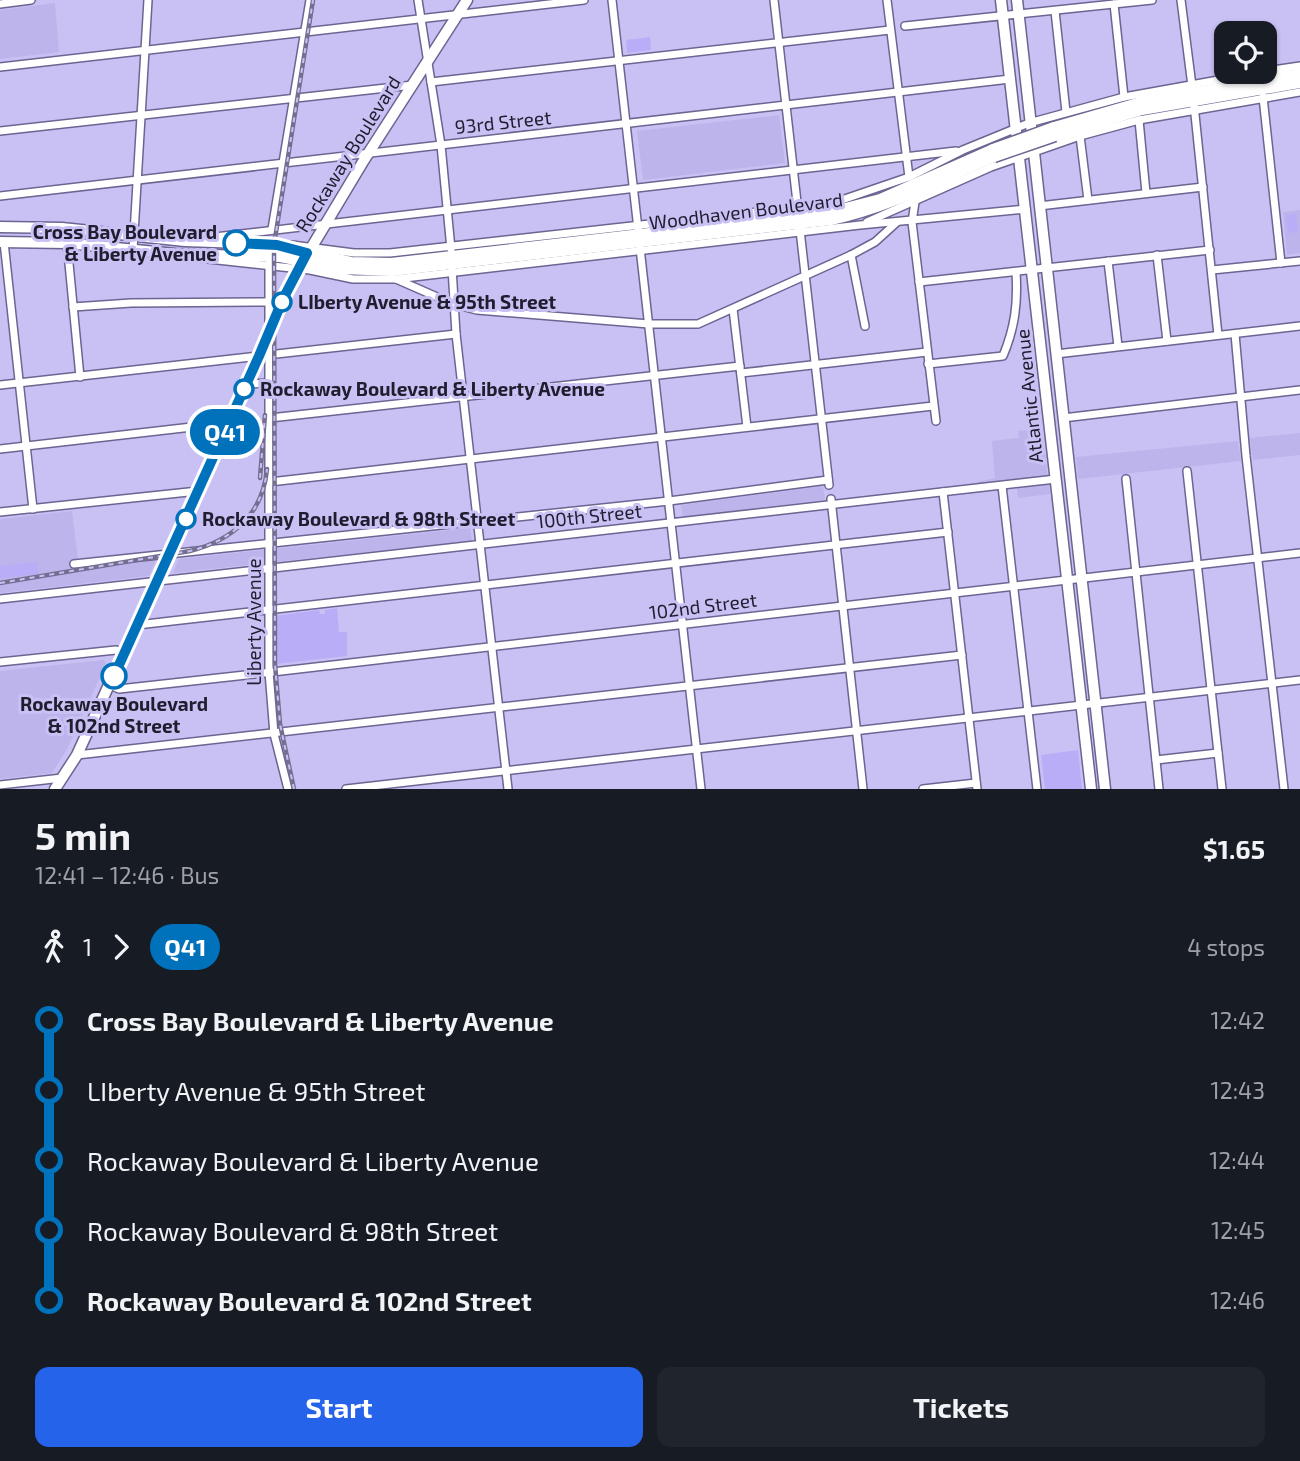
<!DOCTYPE html>
<meta charset="utf-8">
<style>
body{margin:0;font-family:"Exo 2",sans-serif;background:#20242c;color:#f1f3f6;height:100vh;display:flex;flex-direction:column;font-size:26px;white-space:nowrap}
*{box-sizing:border-box;margin:0}
p{font-size:23px;color:#9ea1a6}
.icon{flex:none;width:38px;height:38px;fill:none;stroke:currentColor;stroke-width:2;stroke-linecap:round;stroke-linejoin:round}
.map{position:relative;height:789px;overflow:hidden}
.panel{display:flex;flex-direction:column;background:#171b24;flex:1}
.panel>*{flex:none}
.badge{padding:0 14px;border-radius:23px;font-size:24px;line-height:46px}
.controls{position:absolute;left:1214px;top:21px;display:grid;gap:14px}
.controls a{display:grid;place-items:center;width:63px;height:63px;border-radius:14px;background:#171b24;box-shadow:0 2px 5px #0004;font-size:35px}
.map>.badge{position:absolute;translate:-50% -50%;box-shadow:0 0 0 4px #fff}
.legs{display:flex;align-items:center;gap:10px;height:77px;padding:0 35px;font-size:23px}
.legs p{margin-inline-start:auto}
.overview{display:flex;align-items:center;justify-content:space-between;height:119px;padding:0 35px}
h1{font-size:38px;font-weight:700;line-height:52px}
.button{display:flex;gap:14px;margin-top:auto;padding:14px 35px}
.button a{flex:1;height:80px;border-radius:14px;background:#2563eb;color:#fff;font-size:28px;font-weight:700;line-height:80px;text-align:center}
.button a+a{background:#20242c;color:#f1f3f6}
ul{padding:0 35px;list-style:none}
li{display:flex;align-items:center;gap:24px;height:70px;font-size:26px}
li i{display:grid;place-items:center;width:10px;height:100%;margin:0 9px;background:currentColor}
li i::after{content:'';width:18px;height:18px;margin:-9px;border:5px solid;border-radius:50%;background:#171b24}
li p{margin-inline-start:auto}
li:first-child i{background:linear-gradient(#0000 50%,currentColor 0)}
li:last-child i{background:linear-gradient(currentColor 50%,#0000 0)}
.map>svg:first-child{display:block}
.built{fill:#bdb4ec}
.green{fill:#baadf8}
.lines{fill:none;stroke-linecap:round;stroke-linejoin:round}
.minor-casing{stroke:#6c6491;stroke-width:10}
.major-casing{stroke:#6c6491;stroke-width:13}
.minor{stroke:#fff;stroke-width:7}
.major{stroke:#fff;stroke-width:10}
.rail-casing{stroke:#746e91;stroke-width:4.5}
.rail{stroke:#c9c1f4;stroke-width:2;stroke-dasharray:5;stroke-linecap:butt}
.major-bridge-casing{stroke:#6c6491;stroke-width:13;stroke-linecap:butt}
.major-bridge{stroke:#fff;stroke-width:10}
.line-1-casing{stroke:#fff;stroke-width:16}
.line-1{stroke:#0072bc;stroke-width:10}
.stop-1-dot{fill:#fff;stroke:#0072bc;stroke-width:3.5}
.labels{text-anchor:middle;stroke-width:6;stroke-linejoin:round;paint-order:stroke}
.street-label{font-size:19px;fill:#201d2f;stroke:#c9c1f4}
.stop-label{font-size:19px;font-weight:bold;fill:#201d2f;stroke:#c9c1f4;text-anchor:start}
</style>
<div class="map">
<svg width="1300" height="789" viewBox="0 0 1300 789">
<rect width="100%" height="100%" fill="#c9c1f4"/>
<g class="built">
<path d="M55,3L59,52L0,59V10Z"/>
<path d="M779,115L785,163L643,180L637,131Z"/>
<path d="M1300,210V253L1287,255L1283,212Z"/>
<path d="M1042,429L1048,478L978,486L977,482L995,478L992,441L1019,438L1018,431Z"/>
<path d="M1300,433V455L1253,460L1250,438Z"/>
<path d="M1238,441L1241,461L1078,479L1076,457Z"/>
<path d="M1049,484L1050,494L1018,498L1017,488Z"/>
<path d="M823,486L825,500L683,517L681,505Z"/>
<path d="M72,511L79,569L156,559L149,576L0,593V519Z"/>
<path d="M470,528L472,541L173,573L179,559Z"/>
<path d="M104,660L106,664L67,749L52,773L0,779V671Z"/>
</g>
<g class="green">
<path d="M650,37L651,50L627,53L626,40Z"/>
<path d="M1296,214L1298,232L1288,233L1286,215Z"/>
<path d="M37,562L38,574L0,578V566Z"/>
<path d="M337,608L339,632H347V656L275,664L274,616L319,610L320,614H325V610Z"/>
<path d="M1078,750L1082,789H1045L1041,755Z"/>
</g>
<g class="lines">
<defs>
<g id="minor">
<path d="M418,0L441,145L451,249"/>
<path d="M612,0L638,229"/>
<path d="M774,0L798,211"/>
<path d="M887,0L909,177"/>
<path d="M1181,0L1192,86"/>
<path d="M0,4L31,0"/>
<path d="M1114,4L1124,97"/>
<path d="M1055,11L1066,112"/>
<path d="M905,26L1152,0"/>
<path d="M0,67L584,0"/>
<path d="M1273,70L1300,66"/>
<path d="M431,82L890,30"/>
<path d="M1263,97L1281,263"/>
<path d="M1194,105L1218,335"/>
<path d="M1139,120L1146,193"/>
<path d="M0,131L413,85"/>
<path d="M1080,136L1088,200"/>
<path d="M0,196L1010,79"/>
<path d="M915,202L912,222L936,421"/>
<path d="M1039,206L1203,187"/>
<path d="M867,222L991,167L1080,136L1139,120L1300,92"/>
<path d="M272,229L310,0"/>
<path d="M800,230L829,485"/>
<path d="M206,238L956,151"/>
<path d="M4,242L33,509"/>
<path d="M67,243L80,377"/>
<path d="M292,245L354,253H390L830,204L909,177L963,150L1029,123L1124,97L1263,72"/>
<path d="M640,248L701,789"/>
<path d="M133,250L148,0"/>
<path d="M851,255L865,326"/>
<path d="M1157,255L1167,341"/>
<path d="M199,258L310,270L353,279H396L860,225L1026,209"/>
<path d="M1108,261L1118,346"/>
<path d="M269,263V672L274,734L288,789"/>
<path d="M452,268L456,334L508,789"/>
<path d="M1212,270L1300,261"/>
<path d="M396,279L453,304L477,310L649,324H698L851,255L875,242L896,223"/>
<path d="M919,282L1210,250"/>
<path d="M73,307L131,303L270,302"/>
<path d="M733,309L747,427"/>
<path d="M1235,334L1246,456L1284,789"/>
<path d="M1056,354L1300,326"/>
<path d="M928,364L1003,356C1015,327 1018,303 1016,272"/>
<path d="M741,373L927,352"/>
<path d="M247,384L270,383"/>
<path d="M0,385L456,334"/>
<path d="M270,418L740,366"/>
<path d="M1063,418L1300,390"/>
<path d="M0,449L218,424L227,427"/>
<path d="M1187,471L1222,789"/>
<path d="M1126,479L1159,789"/>
<path d="M270,482L933,406"/>
<path d="M1002,486L1037,789"/>
<path d="M943,492L977,789"/>
<path d="M831,499L863,789"/>
<path d="M0,512L198,491"/>
<path d="M74,564L669,501L828,480"/>
<path d="M0,599L1056,479"/>
<path d="M137,625L948,532"/>
<path d="M0,662L116,650L124,653"/>
<path d="M110,685L119,689L264,673L1300,553"/>
<path d="M77,755L962,655"/>
<path d="M1156,760L1218,753"/>
<path d="M0,785L62,778"/>
<path d="M346,789L1300,680"/>
<path d="M923,789L976,783"/>
</g>
<g id="major">
<path d="M1001,0L1091,789"/>
<path d="M1017,0L1105,789"/>
<path d="M1269,71L1286,75"/>
<path d="M1054,127L1141,102L1300,74"/>
<path d="M1055,136L1142,110L1300,83"/>
<path d="M0,227L62,228L185,241L270,244L351,262L391,263L830,212L880,199L993,149"/>
<path d="M0,242L67,243L175,254L280,257L342,269L392,271L831,220C891,207 939,180 994,157"/>
<path d="M55,789L77,755L298,270L364,160L467,0"/>
</g>
</defs>
<use href="#minor" class="minor-casing"/>
<use href="#major" class="major-casing"/>
<use href="#minor" class="minor"/>
<use href="#major" class="major"/>
<defs>
<g id="rail">
<path d="M260,478L265,415"/>
<path d="M0,583L190,551C233,540 263,514 267,469"/>
<path d="M294,789L280,724L275,664L274,245L313,0"/>
</g>
</defs>
<use href="#rail" class="rail-casing"/>
<use href="#rail" class="rail"/>
<defs>
<g id="major-bridge">
<path d="M993,149L1054,127"/>
<path d="M994,157L1055,136"/>
</g>
</defs>
<use href="#major-bridge" class="major-bridge-casing"/>
<use href="#major-bridge" class="major-bridge"/>
</g>
<g class="lines">
<defs>
<path id="line-1" d="M114,676L259,356L283,299L307,253L277,245L236,243"/>
</defs>
<use href="#line-1" class="line-1-casing"/>
<use href="#line-1" class="line-1"/>
</g>
<g class="stop-1-dot">
<circle cx="236" cy="243" r="12"/>
<circle cx="282" cy="302" r="9"/>
<circle cx="244" cy="389" r="9"/>
<circle cx="186" cy="519" r="9"/>
<circle cx="114" cy="676" r="12"/>
</g>
<g class="labels">
<g class="street-label">
<text transform="translate(503 122) rotate(-6)" y="7">93rd Street</text>
<text transform="translate(348 154) rotate(-58)" y="7">Rockaway Boulevard</text>
<text transform="translate(746 211) rotate(-7)" y="7">Woodhaven Boulevard</text>
<text transform="translate(1029 396) rotate(-96)" y="7">Atlantic Avenue</text>
<text transform="translate(589 516) rotate(-6)" y="7">100th Street</text>
<text transform="translate(703 606) rotate(-7)" y="7">102nd Street</text>
<text transform="translate(254 622) rotate(-90)" y="7">Liberty Avenue</text>
</g>
<g class="stop-label">
<text x="217" y="239" text-anchor="end">Cross Bay Boulevard<tspan x="217" dy="22">&amp; Liberty Avenue</tspan></text>
<text x="298" y="309">LIberty Avenue &amp; 95th Street</text>
<text x="260" y="396">Rockaway Boulevard &amp; Liberty Avenue</text>
<text x="202" y="526">Rockaway Boulevard &amp; 98th Street</text>
<text x="114" y="711" text-anchor="middle">Rockaway Boulevard<tspan x="114" dy="22">&amp; 102nd Street</tspan></text>
</g>
</g>
</svg>
<div class="controls">
<a><svg class="icon" aria-label="locate" viewBox="0 0 24 24"><circle cx="12" cy="12" r="6"/><path d="M12 2v4M12 18v4M2 12h4M18 12h4"/></svg></a>
</div>
<b class="badge" style="left:225px;top:432px;background:#0072bc;color:#fff">Q41</b>
</div>
<section class="panel">
<div class="overview"><div><h1>5 min</h1><p>12:41 – 12:46 · Bus</p></div><b>$1.65</b></div>
<div class="legs"><svg class="icon" aria-label="walk" viewBox="0 0 24 24"><circle cx="13" cy="4" r="2"/><path d="M13 8l-2 6 4 7M11 14l-3 7M7 12l3-4h3l4 4"/></svg>1<svg class="icon" aria-label="forward" viewBox="0 0 24 24"><path d="M9 5l7 7-7 7"/></svg><b class="badge" style="background:#0072bc;color:#fff">Q41</b><p>4 stops</p></div>
<ul>
<li><i style="color:#0072bc"></i><b>Cross Bay Boulevard &amp; Liberty Avenue</b><p>12:42</p></li>
<li><i style="color:#0072bc"></i><span>LIberty Avenue &amp; 95th Street</span><p>12:43</p></li>
<li><i style="color:#0072bc"></i><span>Rockaway Boulevard &amp; Liberty Avenue</span><p>12:44</p></li>
<li><i style="color:#0072bc"></i><span>Rockaway Boulevard &amp; 98th Street</span><p>12:45</p></li>
<li><i style="color:#0072bc"></i><b>Rockaway Boulevard &amp; 102nd Street</b><p>12:46</p></li>
</ul>
<div class="button"><a>Start</a><a>Tickets</a></div>
</section>
